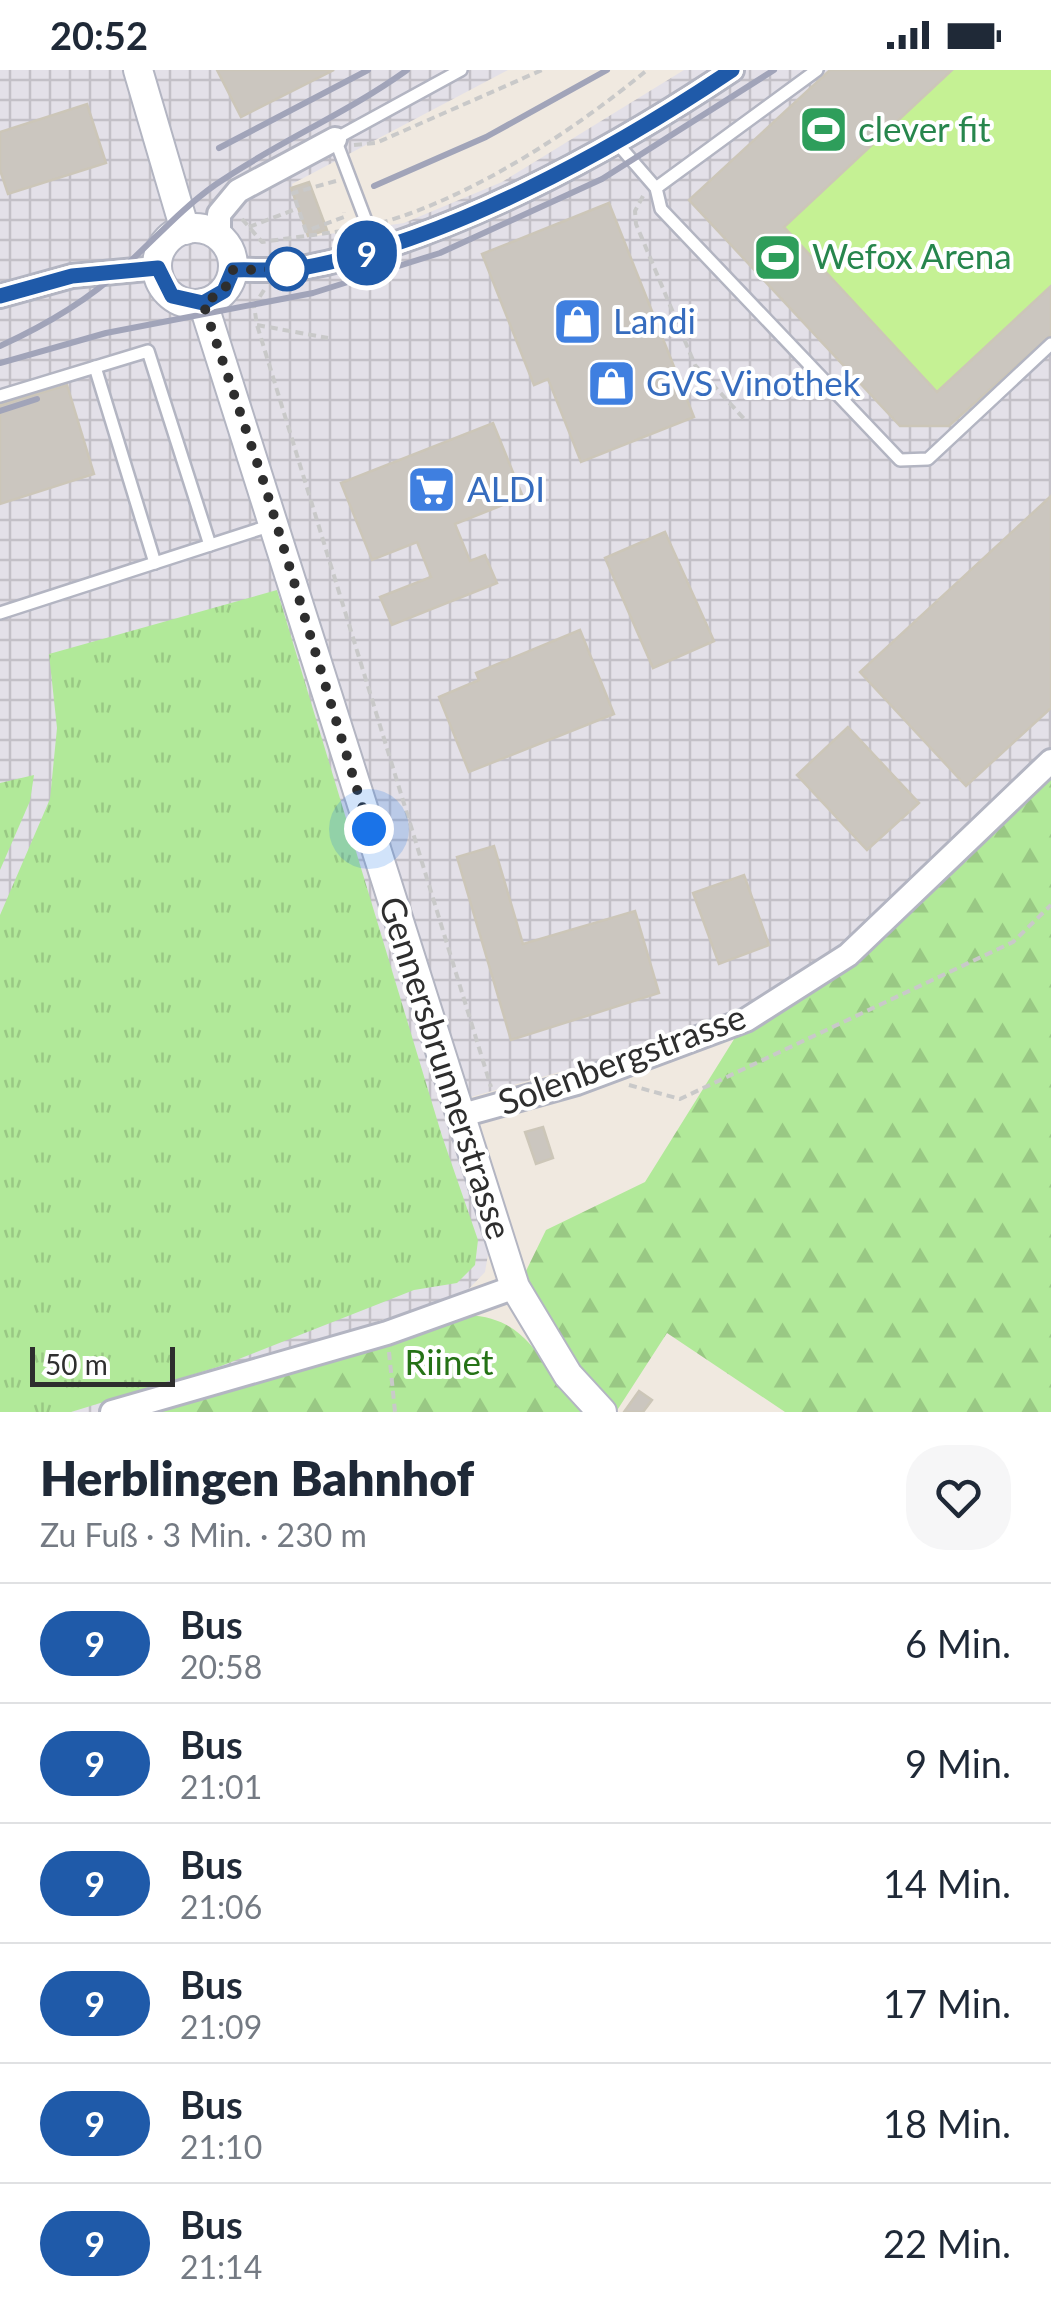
<!DOCTYPE html>
<html lang="de">
<meta charset="utf-8">
<style>
body{margin:0;font-family:Lato,sans-serif;background:#f6f6f7;color:#1f2937;height:100vh;display:flex;flex-direction:column;font-size:38px;white-space:nowrap}
*{box-sizing:border-box;margin:0}
p{font-size:32px;color:#747a83}
.icon{flex:none;width:55px;height:55px;fill:none;stroke:currentColor;stroke-width:2;stroke-linecap:round;stroke-linejoin:round}
.map{position:relative;height:1342px;overflow:hidden}
.side{display:flex;flex-direction:column;background:#fff;flex:1}
.side>*{flex:none}
.badge{padding:0 20px;border-radius:32px;font-size:35px;line-height:65px}
.scale{position:absolute;left:30px;bottom:25px;width:145px;box-sizing:border-box;padding-left:10px;border:5px solid #2e2e2e;border-top:0;font-size:28px;line-height:35px;white-space:nowrap;color:#2e2e2e;-webkit-text-stroke:8px #fff;paint-order:stroke}
.you{position:absolute;width:50px;height:50px;margin:-25px;border:8px solid #fff;border-radius:50%;background:#1a73e8;box-shadow:0 0 0 15px #1a73e833}
.map>.badge{position:absolute;translate:-50% -50%;box-shadow:0 0 0 5px #fff}
.round{display:grid;place-items:center;flex:none;width:105px;height:105px;border-radius:40px;background:#f6f6f7}
.headline{display:flex;align-items:center;justify-content:space-between;height:170px;padding:0 40px}
h1{font-size:48px;font-weight:800;line-height:75px}
ul{padding:0;list-style:none}
li{display:flex;align-items:center;gap:30px;height:120px;padding:0 40px;border-top:2px solid #e0e1e3}
li div{flex:1}
li b{display:block;font-size:38px}
li em{font-style:normal}
li .badge{min-width:110px;font-weight:700;text-align:center}
.status{display:flex;justify-content:space-between;align-items:center;height:70px;padding:0 50px;background:#fff;direction:ltr}
.status svg{height:28px;fill:currentColor}
.map>svg:first-child{display:block}
.industrial{fill:url(#industrial-grid)}
.grass{fill:url(#grass-tufts)}
.forest{fill:url(#forest-firs)}
.pitch{fill:#c5f194}
.building{fill:#cbc6bf;stroke:#ccc6b8;stroke-width:2.5}
.lines{fill:none;stroke-linecap:round;stroke-linejoin:round}
.service-casing{stroke:#b3b5c2;stroke-width:16}
.minor-casing{stroke:#b3b5c2;stroke-width:28}
.tertiary-casing{stroke:#b3b5c2;stroke-width:32}
.path{stroke:#c9c9c9;stroke-width:4;stroke-dasharray:8 5;stroke-linecap:butt}
.service{stroke:#fff;stroke-width:11}
.minor{stroke:#fff;stroke-width:22}
.tertiary{stroke:#fff;stroke-width:28}
.rail{stroke:#a1a4b9;stroke-width:6}
.line-casing{stroke:#fff;stroke-width:22}
.line{stroke:#1f5aa9;stroke-width:15}
.walk{stroke:#2e2e2e;stroke-width:10;stroke-dasharray:0 18}
.stop-dot{fill:#fff;stroke:#1f5aa9;stroke-width:5}
.labels{text-anchor:middle;stroke-width:8;stroke-linejoin:round;paint-order:stroke}
.leisure-label{font-size:35px;fill:#27864d;stroke:#fff;text-anchor:start}
.shop-label{font-size:35px;fill:#366cbe;stroke:#fff;text-anchor:start}
.street-label{font-size:35px;fill:#2e2e2e;stroke:#fff}
.park-label{font-size:35px;fill:#257216;stroke:#fff}
</style>
<div class="status"><b>20:52</b><svg viewBox="0 0 49 12"><path d="M0 12V9h3v3zM5 12V6h3v6zM10 12V3h3v9zM15 12V0h3v12zM26 1h20v11H26zM47 4h2v5h-2z"/></svg></div>
<div class="map">
<svg width="1051" height="1342" viewBox="0 0 1051 1342">
<defs>
<pattern id="industrial-grid" width="8" height="8" patternUnits="userSpaceOnUse" patternTransform="scale(2.5)"><rect width="8" height="8" fill="#e3e0e8"/><path d="M0 4h8M4 0v8" fill="none" stroke="#c3c0c7"/></pattern>
<pattern id="grass-tufts" width="24" height="20" patternUnits="userSpaceOnUse" patternTransform="scale(2.5)"><rect width="24" height="20" fill="#b1e999"/><path d="M3 7l-1-3M5 7V3M7 7l1-3M15 17l-1-3M17 17v-4M19 17l1-3" fill="none" stroke="#99c884"/></pattern>
<pattern id="forest-firs" width="22" height="20" patternUnits="userSpaceOnUse" patternTransform="scale(2.5)"><rect width="22" height="20" fill="#b1e999"/><path d="M5 1l3.5 6h-7zM16 11l3.5 6h-7z" fill="#99c884"/></pattern>
</defs>
<rect width="100%" height="100%" fill="#f0e9e0"/>
<path class="industrial" d="M0,0H508L292,114L309,167L404,153L502,112L684,0H1051V691L848,885L746,950L453,1032L491,1167L485,1202L465,1223L97,1342H0Z"/>
<g class="grass">
<path d="M277,520L442,1066L478,1170L475,1195L457,1213L414,1220L221,1296L71,1342H0V845L50,729L57,658L49,584Z"/>
<path d="M34,705L30,731L0,800V713Z"/>
</g>
<g class="forest">
<path d="M1051,691V1342H785L667,1263L616,1342C577,1302 545,1256 525,1203L546,1160L645,1112L746,950L848,885Z"/>
<path d="M467,1245C537,1248 539,1304 586,1342H112Z"/>
</g>
<path class="pitch" d="M953,0H1051V216L937,322L784,157Z"/>
<g class="building">
<path d="M217,0H334L241,47Z"/>
<path d="M830,0H952L784,157L937,322L1051,216V265L949,356H900L689,130Z"/>
<path d="M87,34L106,93L8,124L0,100V62Z"/>
<path d="M309,112L327,160L308,166L291,118Z"/>
<path d="M609,133L694,347L581,392L548,309L534,315L482,184Z"/>
<path d="M67,315L94,404L0,434V335Z"/>
<path d="M493,353L523,427L455,454L470,491L485,485L497,513L392,555L380,527L431,507L417,472L372,490L341,413Z"/>
<path d="M1051,426V638L966,716L860,602Z"/>
<path d="M665,462L714,571L653,598L605,488Z"/>
<path d="M580,560L614,644L469,702L439,627L479,610L476,603Z"/>
<path d="M848,657L919,733L867,780L797,705Z"/>
<path d="M494,776L523,874L635,841L659,923L511,970L457,787Z"/>
<path d="M744,805L769,875L719,894L693,823Z"/>
<path d="M543,1057L553,1088L536,1094L525,1062Z"/>
<path d="M639,1321L652,1330L643,1342H624Z"/>
</g>
<g class="lines">
<defs>
<g id="service">
<path d="M616,72L656,118L661,139L900,390L928,389L1051,274"/>
<path d="M656,118L817,0"/>
<path d="M377,180L335,69L461,0"/>
<path d="M95,297L155,493"/>
<path d="M0,326L148,281L210,475"/>
<path d="M0,543L272,455"/>
</g>
<g id="minor">
<path d="M219,166V144L238,121L335,69"/>
<path d="M233,200C256,199 280,202 302,198C446,172 611,81 732,0"/>
<path d="M0,226L72,206L157,198"/>
<path d="M459,1046L577,1013L746,950L848,885L1051,691"/>
<path d="M112,1342L387,1263L515,1217"/>
</g>
<g id="tertiary">
<path d="M138,0L185,160"/>
<circle cx="195" cy="196" r="38"/>
<path d="M203,233L515,1217L568,1305L602,1342"/>
</g>
</defs>
<use href="#service" class="service-casing"/>
<use href="#minor" class="minor-casing"/>
<use href="#tertiary" class="tertiary-casing"/>
<g class="path">
<path d="M354,75L376,73L542,0"/>
<path d="M336,111L293,123L306,161L344,147V142"/>
<path d="M643,126L635,141L636,154L695,295L746,351"/>
<path d="M242,149L262,172L356,159"/>
<path d="M380,153C471,128 575,60 647,0"/>
<path d="M249,157L296,139"/>
<path d="M264,220L254,236L257,255L491,1017"/>
<path d="M257,255L328,268"/>
<path d="M629,1015L680,1029L1013,872L1051,835"/>
<path d="M389,1282L395,1342"/>
</g>
<use href="#service" class="service"/>
<use href="#minor" class="minor"/>
<use href="#tertiary" class="tertiary"/>
<g class="rail">
<path d="M219,78L368,0"/>
<path d="M374,116L486,67L607,0"/>
<path d="M0,276C44,256 87,231 123,198C154,170 181,139 215,115C277,72 346,44 407,0"/>
<path d="M0,293L106,263L313,223L440,183L602,109L774,0"/>
<path d="M0,341L37,329"/>
</g>
</g>
<g class="lines">
<defs>
<path id="line" d="M0,226L72,206L158,198L172,226L203,233L224,221L233,200C256,199 280,202 302,198C446,172 612,81 732,0"/>
</defs>
<use href="#line" class="line-casing"/>
<use href="#line" class="line"/>
<path class="walk" d="M287,199L233,200L224,221L203,233L264,413L369,759"/>
</g>
<defs>
<symbol id="stadium-square" viewBox="-11 -11 22 22"><rect x="-9" y="-9" width="18" height="18" rx="4" fill="#2e9e5b" stroke="#fff"/><path d="M0-5a6.5 5 0 1 0 0 10a6.5 5 0 1 0 0-10ZM-3.5-1.8h7v3.6h-7Z" fill="#fff"/></symbol>
<symbol id="shop-square" viewBox="-11 -11 22 22"><rect x="-9" y="-9" width="18" height="18" rx="4" fill="#3f7fe0" stroke="#fff"/><path d="M-5-2.5h2.3a2.7 3.5 0 0 1 5.4 0H5L5.5 6h-11ZM-1.5-2.5h3a1.5 2.3 0 0 0-3 0Z" fill="#fff"/></symbol>
<symbol id="supermarket-square" viewBox="-11 -11 22 22"><rect x="-9" y="-9" width="18" height="18" rx="4" fill="#3f7fe0" stroke="#fff"/><path d="M-6-5.5h2.5l.6 2H6L4.5 2H-2.5L-4.4-4H-6ZM-1.5 3.2a1.3 1.3 0 1 0 .1 0ZM3 3.2a1.3 1.3 0 1 0 .1 0Z" fill="#fff"/></symbol>
</defs>
<g fill-rule="evenodd">
<use href="#stadium-square" x="796" y="32" width="55" height="55"/>
<use href="#stadium-square" x="750" y="160" width="55" height="55"/>
<use href="#shop-square" x="550" y="224" width="55" height="55"/>
<use href="#shop-square" x="584" y="286" width="55" height="55"/>
<use href="#supermarket-square" x="404" y="392" width="55" height="55"/>
</g>
<circle class="stop-dot" cx="287" cy="199" r="20"/>
<g class="labels">
<g class="leisure-label">
<text x="858" y="72">clever fit</text>
<text x="812" y="199">Wefox Arena</text>
</g>
<g class="shop-label">
<text x="613" y="264">Landi</text>
<text x="646" y="326">GVS Vinothek</text>
<text x="467" y="432">ALDI</text>
</g>
<g class="street-label">
<text transform="translate(622 990) rotate(-20)" y="12">Solenbergstrasse</text>
<text transform="translate(445 998) rotate(72)" y="12">Gennersbrunnerstrasse</text>
</g>
<g class="park-label">
<text x="449" y="1305">Riinet</text>
</g>
</g>
</svg>
<div class="scale">50 m</div>
<div class="you" style="left:369px;top:759px"></div>
<b class="badge" style="left:367px;top:183px;background:#1f5aa9;color:#fff">9</b>
</div>
<section class="side">
<div class="headline"><div><h1>Herblingen Bahnhof</h1><p>Zu Fuß · 3 Min. · 230 m</p></div><a class="round"><svg class="icon" aria-label="heart" viewBox="0 0 24 24"><path d="M12 20l-8-8c-3-5 5-10 8-4 3-6 11-1 8 4z"/></svg></a></div>
<ul>
<li><span class="badge" style="background:#1f5aa9;color:#fff">9</span><div><b>Bus</b><p>20:58</p></div><em>6 Min.</em></li>
<li><span class="badge" style="background:#1f5aa9;color:#fff">9</span><div><b>Bus</b><p>21:01</p></div><em>9 Min.</em></li>
<li><span class="badge" style="background:#1f5aa9;color:#fff">9</span><div><b>Bus</b><p>21:06</p></div><em>14 Min.</em></li>
<li><span class="badge" style="background:#1f5aa9;color:#fff">9</span><div><b>Bus</b><p>21:09</p></div><em>17 Min.</em></li>
<li><span class="badge" style="background:#1f5aa9;color:#fff">9</span><div><b>Bus</b><p>21:10</p></div><em>18 Min.</em></li>
<li><span class="badge" style="background:#1f5aa9;color:#fff">9</span><div><b>Bus</b><p>21:14</p></div><em>22 Min.</em></li>
</ul>
</section>
